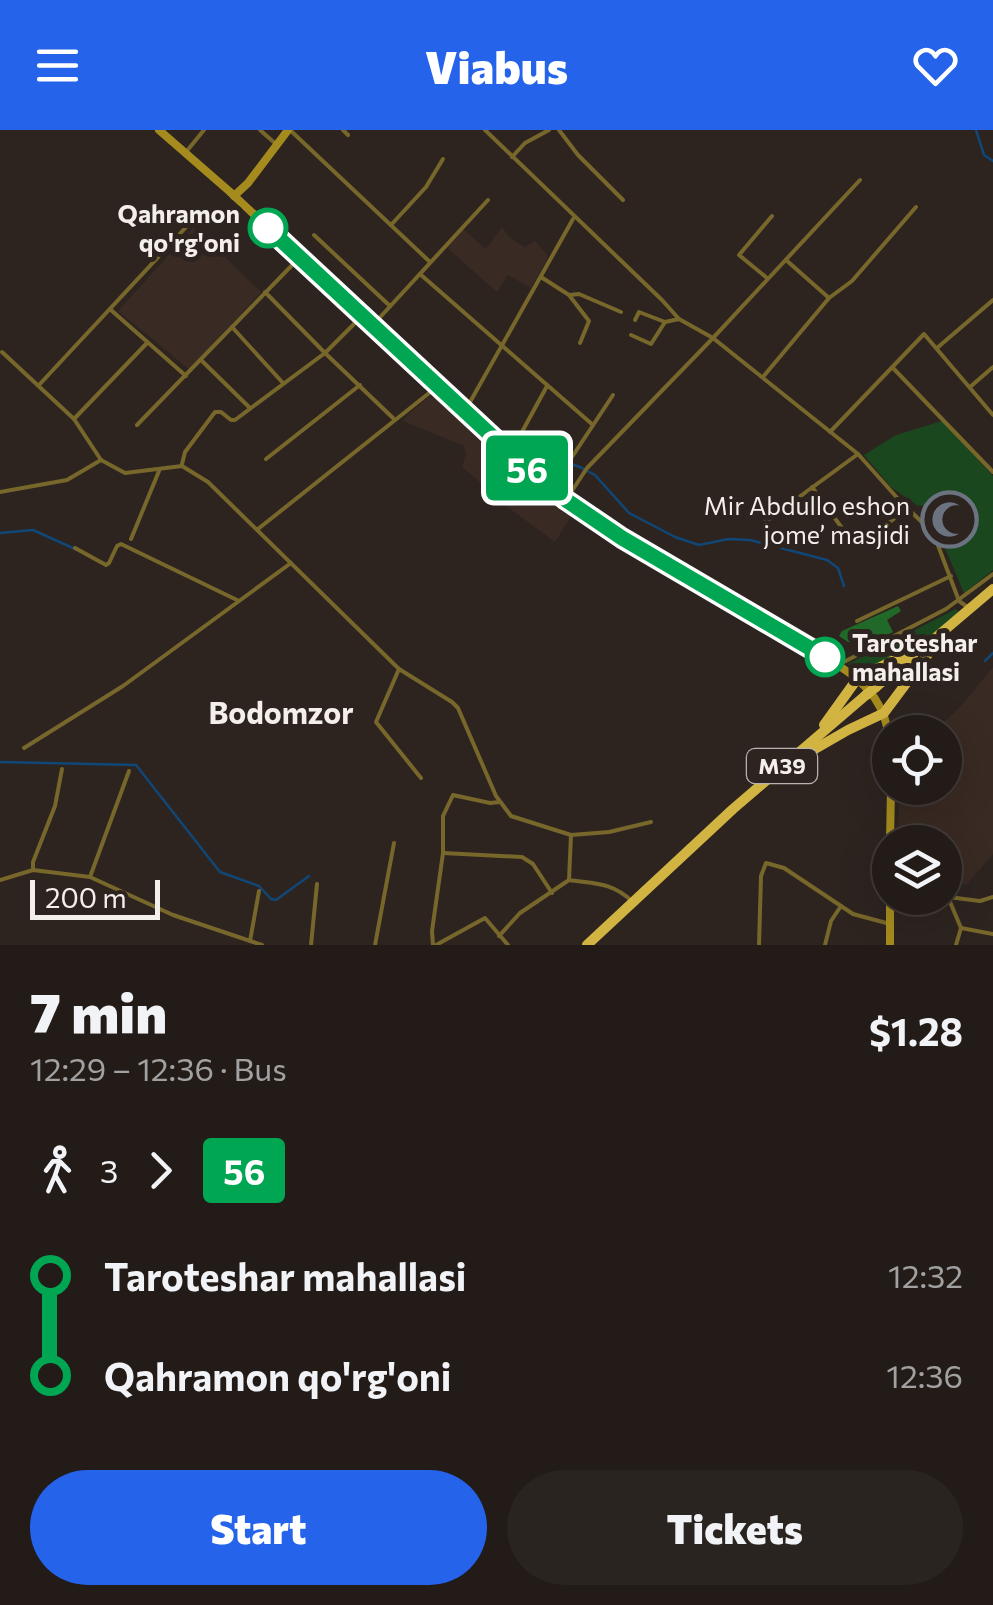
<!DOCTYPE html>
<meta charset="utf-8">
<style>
body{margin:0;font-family:Commissioner,sans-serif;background:#2a2421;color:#f1f3f6;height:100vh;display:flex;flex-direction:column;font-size:38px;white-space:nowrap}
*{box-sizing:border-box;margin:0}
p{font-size:32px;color:#a2a1a2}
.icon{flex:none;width:55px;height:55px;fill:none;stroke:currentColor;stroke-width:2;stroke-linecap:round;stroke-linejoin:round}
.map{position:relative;height:815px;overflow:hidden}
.panel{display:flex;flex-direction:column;background:#221b18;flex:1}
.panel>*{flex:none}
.badge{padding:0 20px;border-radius:8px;font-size:35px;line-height:65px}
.tools{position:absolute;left:872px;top:585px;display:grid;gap:20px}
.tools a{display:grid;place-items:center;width:90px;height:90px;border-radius:50%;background:#221b18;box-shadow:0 10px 40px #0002,0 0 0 2px #3f3937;font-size:50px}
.scale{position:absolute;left:30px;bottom:25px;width:130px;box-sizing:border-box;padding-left:10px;border:5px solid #f5efec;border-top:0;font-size:28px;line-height:35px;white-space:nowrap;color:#f5efec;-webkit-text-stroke:8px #2d2420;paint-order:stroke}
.map>.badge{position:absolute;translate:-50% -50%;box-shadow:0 0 0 5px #fff}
.legs{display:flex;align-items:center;gap:15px;height:110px;padding:0 30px;font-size:32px}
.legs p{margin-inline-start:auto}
.summary{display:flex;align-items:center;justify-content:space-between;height:170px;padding:0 30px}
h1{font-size:55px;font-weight:800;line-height:75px}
.action{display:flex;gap:20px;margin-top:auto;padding:20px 30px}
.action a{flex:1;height:115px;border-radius:60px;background:#2563eb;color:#fff;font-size:40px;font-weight:800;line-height:115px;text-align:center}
.action a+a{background:#2a2421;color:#f1f3f6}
ul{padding:0 30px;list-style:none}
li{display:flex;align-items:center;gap:35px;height:100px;font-size:38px}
li i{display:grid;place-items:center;width:15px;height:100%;margin:0 12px;background:currentColor}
li i::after{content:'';width:25px;height:25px;margin:-12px;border:8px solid;border-radius:50%;background:#221b18}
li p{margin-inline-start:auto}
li:first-child i{background:linear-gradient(#0000 50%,currentColor 0)}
li:last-child i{background:linear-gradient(currentColor 50%,#0000 0)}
header{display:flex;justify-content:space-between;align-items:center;height:130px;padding:0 30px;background:#2563eb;color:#fff;font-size:45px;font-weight:800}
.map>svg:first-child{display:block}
.built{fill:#392a23}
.green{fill:#1b471f}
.forest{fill:#206929}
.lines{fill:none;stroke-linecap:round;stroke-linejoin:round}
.stream{stroke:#114776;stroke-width:2.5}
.minor{stroke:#77672b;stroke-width:4}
.secondary{stroke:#a58b1e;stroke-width:8}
.trunk{stroke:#d2b442;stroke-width:10}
.trunk-bridge{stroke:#d2b442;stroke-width:10}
.line-1-casing{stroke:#fff;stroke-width:22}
.line-1{stroke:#00a651;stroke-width:15}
.stop-1-dot{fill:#fff;stroke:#00a651;stroke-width:5}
.labels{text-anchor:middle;stroke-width:10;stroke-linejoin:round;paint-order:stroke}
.shield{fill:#2d2420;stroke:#b9b2af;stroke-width:2.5}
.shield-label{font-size:22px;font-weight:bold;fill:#f5efec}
.stop-label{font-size:25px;font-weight:bold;fill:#f5efec;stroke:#2d2420;text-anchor:end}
.poi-label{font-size:25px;fill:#f5efec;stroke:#2d2420;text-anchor:end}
.quarter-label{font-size:30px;font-weight:bold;fill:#f5efec;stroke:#2d2420}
</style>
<header><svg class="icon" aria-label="menu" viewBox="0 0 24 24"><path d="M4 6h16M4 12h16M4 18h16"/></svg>Viabus<svg class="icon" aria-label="heart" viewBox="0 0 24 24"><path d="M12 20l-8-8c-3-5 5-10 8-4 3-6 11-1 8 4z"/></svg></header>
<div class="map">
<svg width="993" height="815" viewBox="0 0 993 815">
<rect width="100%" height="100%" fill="#2d2420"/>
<g class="built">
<path d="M194,97L261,162L190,240L118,181Z"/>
<path d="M502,97L510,108L525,117L535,111L547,125V129L531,158L508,145L497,162L447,118L463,99L486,119Z"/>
<path d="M437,265L549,363L574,382L555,412L498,370L499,368L462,337L466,324L464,316L403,291L406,286L429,267Z"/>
<path d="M993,537V724L966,755L945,744V712H898L899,670L908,669L912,658H945V602H934L962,575Z"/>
</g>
<g class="green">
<path d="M942,291L993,346V440L964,463L940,406L942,402L934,384L920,375L918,376L891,357L864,325L896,305Z"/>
<path d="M956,479L959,482L921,514L863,543L848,534Z"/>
</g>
<path class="forest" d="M898,476L901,481L887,490L893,502L860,517L857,512H848L839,506L842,501Z"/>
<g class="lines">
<g class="stream">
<path d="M976,0L984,25L993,31"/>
<path d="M523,313L561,331L580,337L595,345L629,383L675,407L699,415L728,409L750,410L827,430L838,438L844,456"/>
<path d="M0,403L33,400L75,419"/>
<path d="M985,531L993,523"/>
<path d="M0,632L136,635L220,742L259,756L271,769L276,770L309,746"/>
</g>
<g class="minor">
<path d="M260,0L277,15"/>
<path d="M290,0L430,132"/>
<path d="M343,0L348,5"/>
<path d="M485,0L662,170L679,189L713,208L858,324L900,371L928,398L936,410L959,471L966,476"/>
<path d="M559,0L578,25L623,70"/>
<path d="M186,22L204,0"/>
<path d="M512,27L525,13L549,0"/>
<path d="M391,95L426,57L443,29"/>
<path d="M314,105L390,176"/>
<path d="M786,130L829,168"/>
<path d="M420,144L593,295"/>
<path d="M541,147L569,165L589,191L580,213"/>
<path d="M767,148L739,125L772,86"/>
<path d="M265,162L325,223L393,288"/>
<path d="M570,165L579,164L621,182"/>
<path d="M111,180L186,246"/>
<path d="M635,190L639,182L665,192L679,189"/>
<path d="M372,196L488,70"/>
<path d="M232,197L283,253"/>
<path d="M631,205L651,214L665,192"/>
<path d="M937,218L993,170"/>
<path d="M2,222L74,289L101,330L125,343L182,336L208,352L399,539L452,572L458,578L496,666L511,686L571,705L609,702L651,692"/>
<path d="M201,230L250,278"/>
<path d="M893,238L993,342"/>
<path d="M763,247L829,168L852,151L916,77"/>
<path d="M39,255L188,95"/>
<path d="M970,257L993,237"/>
<path d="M465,281L573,89"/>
<path d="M74,289L147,213"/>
<path d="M137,295L299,128"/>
<path d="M830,302L924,204L993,285"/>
<path d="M511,322L547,256"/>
<path d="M572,327L613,265"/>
<path d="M266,329L360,255"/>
<path d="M182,334L185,322L215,282H221L231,290H235L325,223L362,186"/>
<path d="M812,357L842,398"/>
<path d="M0,362L67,350L101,330"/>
<path d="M566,370L587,338L713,208L860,50"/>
<path d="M765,392L858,324"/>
<path d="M258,399L438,256"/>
<path d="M869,408L908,378"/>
<path d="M131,409L159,341"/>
<path d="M75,418L106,435L109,433L117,416L121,414L237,470"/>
<path d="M857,491L951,446"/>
<path d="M838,535L946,479L993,444"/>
<path d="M399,539L376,592L421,648"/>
<path d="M24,618L123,556L291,433"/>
<path d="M571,705L569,750C596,754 612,752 633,772"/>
<path d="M443,723L522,727L533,734L552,763"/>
<path d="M33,740V732L55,676L62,639"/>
<path d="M90,747L129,641"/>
<path d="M0,750L33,740L90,747L173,785L262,815"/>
<path d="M948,767L961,798L993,804"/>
<path d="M890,771L948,767L980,771L993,767"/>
<path d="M499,806L520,783L569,750"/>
<path d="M250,811L259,761"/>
<path d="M311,815L317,754"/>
<path d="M375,815L394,713"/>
<path d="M433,815L432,801L443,723V686L453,665L490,673L500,672"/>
<path d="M436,815L485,788L508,815"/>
<path d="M759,815L761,746L766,733L784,738L853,784L890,794"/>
<path d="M825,815L831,791L841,776"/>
<path d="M956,815L961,798"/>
</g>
<g class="secondary">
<path d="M159,0L229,61L510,323L566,370L622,408L838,535C870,556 886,575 890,614"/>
<path d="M234,66L248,53L288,0"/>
<path d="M890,712L891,658"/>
<path d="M890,815V768"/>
</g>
<g class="trunk">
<path d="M927,515L993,459"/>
<path d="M876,557L913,526"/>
<path d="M824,595L857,549L931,511"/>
<path d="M808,623L848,600L884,583L934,516"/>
<path d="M587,815L733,679L866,565"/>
</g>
<path class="trunk-bridge" d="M866,565L876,557"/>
</g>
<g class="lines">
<defs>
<path id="line-1" d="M268,98L510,323L566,370L622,408L825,527"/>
</defs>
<use href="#line-1" class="line-1-casing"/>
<use href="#line-1" class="line-1"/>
</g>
<defs>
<symbol id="mosque-ring" viewBox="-11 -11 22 22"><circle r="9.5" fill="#2d2420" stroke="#6b7280" stroke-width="1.5"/><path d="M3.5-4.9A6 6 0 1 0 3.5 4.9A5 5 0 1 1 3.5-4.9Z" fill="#6b7280"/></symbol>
</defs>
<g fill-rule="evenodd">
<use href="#mosque-ring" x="918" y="358" width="63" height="63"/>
</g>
<g class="stop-1-dot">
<circle cx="268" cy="98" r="18"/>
<circle cx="825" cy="527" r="18"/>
</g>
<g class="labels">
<rect class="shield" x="747" y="619" width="70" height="34" rx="8"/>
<g class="shield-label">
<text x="782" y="644">M39</text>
</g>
<g class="stop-label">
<text x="240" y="93">Qahramon<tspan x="240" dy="29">qo'rg'oni</tspan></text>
<text x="852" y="522" text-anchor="start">Taroteshar<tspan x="852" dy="29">mahallasi</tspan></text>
</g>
<g class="poi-label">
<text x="910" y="385">Mir Abdullo eshon<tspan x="910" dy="29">jome’ masjidi</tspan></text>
</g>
<g class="quarter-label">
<text x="281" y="594">Bodomzor</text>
</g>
</g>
</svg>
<div class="tools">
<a><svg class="icon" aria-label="locate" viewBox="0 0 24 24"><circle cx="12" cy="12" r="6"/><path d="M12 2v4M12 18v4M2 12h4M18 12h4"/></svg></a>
<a><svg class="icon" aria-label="layers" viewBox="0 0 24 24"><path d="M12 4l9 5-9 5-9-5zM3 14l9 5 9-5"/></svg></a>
</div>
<div class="scale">200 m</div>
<b class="badge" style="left:527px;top:338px;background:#00a651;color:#fff">56</b>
</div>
<section class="panel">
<div class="summary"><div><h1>7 min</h1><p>12:29 – 12:36 · Bus</p></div><b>$1.28</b></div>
<div class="legs"><svg class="icon" aria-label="walk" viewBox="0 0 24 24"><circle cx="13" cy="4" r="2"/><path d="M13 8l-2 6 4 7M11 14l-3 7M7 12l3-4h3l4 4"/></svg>3<svg class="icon" aria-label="forward" viewBox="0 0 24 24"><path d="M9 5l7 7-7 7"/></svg><b class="badge" style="background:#00a651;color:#fff">56</b></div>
<ul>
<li><i style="color:#00a651"></i><b>Taroteshar mahallasi</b><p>12:32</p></li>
<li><i style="color:#00a651"></i><b>Qahramon qo'rg'oni</b><p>12:36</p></li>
</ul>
<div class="action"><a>Start</a><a>Tickets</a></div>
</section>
